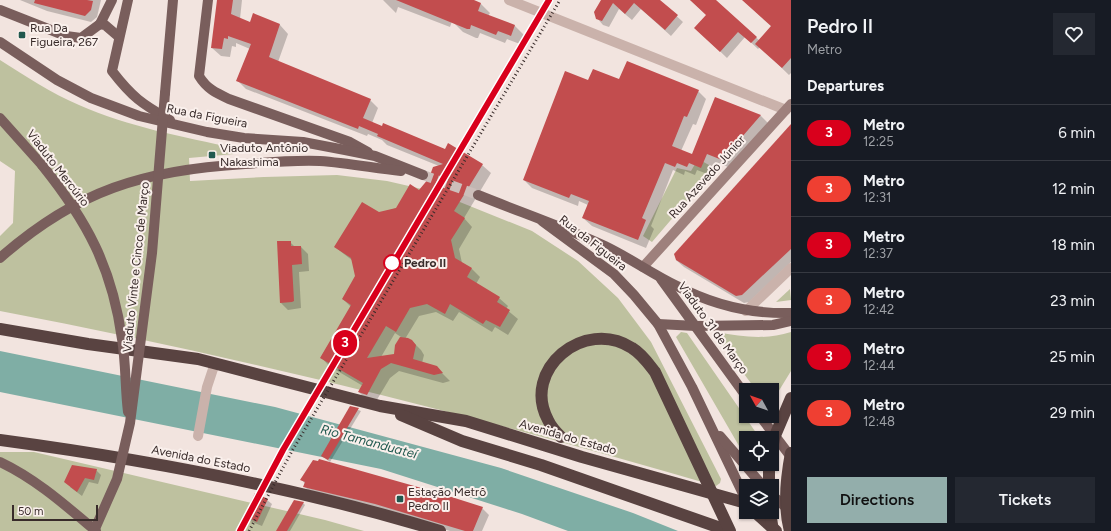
<!DOCTYPE html>
<meta charset="utf-8">
<style>
body{margin:0;font-family:Figtree,sans-serif;background:#242831;color:#f1f3f6;height:100vh;display:flex;flex-direction:column;font-size:15px;white-space:nowrap}
*{box-sizing:border-box;margin:0}
p{font-size:13px;color:#9ea1a6}
.icon{flex:none;width:22px;height:22px;fill:none;stroke:currentColor;stroke-width:2;stroke-linecap:round;stroke-linejoin:round}
.map{position:relative;flex:1;overflow:hidden}
.panel{display:flex;flex-direction:column;background:#171b24;width:320px}
.panel>*{flex:none}
.badge{padding:0 8px;border-radius:13px;font-size:14px;line-height:26px}
.needle{width:26px;rotate:310deg}
.tools{position:absolute;left:739px;top:383px;display:grid;gap:8px}
.tools a{display:grid;place-items:center;width:40px;height:40px;border-radius:0px;background:#171b24;box-shadow:0 1px 3px #0004;font-size:20px}
.scale{position:absolute;left:12px;bottom:10px;width:86px;box-sizing:border-box;padding-left:4px;border:2px solid #382b2a;border-top:0;font-size:11px;line-height:14px;white-space:nowrap;color:#382b2a;-webkit-text-stroke:3px #faf0ec;paint-order:stroke}
.map>.badge{position:absolute;translate:-50% -50%;box-shadow:0 0 0 2px #fff}
h2{padding:0 16px;font-size:15px;line-height:36px}
.round{display:grid;place-items:center;flex:none;width:42px;height:42px;border-radius:0px;background:#242831}
.head{display:flex;align-items:center;justify-content:space-between;height:68px;padding:0 16px}
h1{font-size:19px;font-weight:600;line-height:30px}
.cta{display:flex;gap:8px;margin-top:auto;padding:8px 16px}
.cta a{flex:1;height:46px;border-radius:0px;background:#93aeab;color:#111;font-size:16px;font-weight:600;line-height:46px;text-align:center}
.cta a+a{background:#242831;color:#f1f3f6}
ul{padding:0;list-style:none}
li{display:flex;align-items:center;gap:12px;height:56px;padding:0 16px;border-top:1px solid #363941}
li div{flex:1}
li b{display:block;font-size:15px}
li em{font-style:normal}
li .badge{min-width:44px;font-weight:700;text-align:center}
main{display:flex;flex:1;min-height:0}
.map>svg:first-child{display:block}
.green{fill:#bec19f}
.water{fill:#7faea5}
.shadow{fill:#0003;fill-rule:evenodd}
.building{fill:#c24d4e}
.lines{fill:none;stroke-linecap:round;stroke-linejoin:round}
.primary-tunnel{stroke:#cdbfbb;stroke-width:10;stroke-dasharray:10 5;stroke-linecap:butt}
.street{stroke:#cab2ab;stroke-width:10}
.secondary{stroke:#9e807c;stroke-width:10}
.primary{stroke:#795e5c;stroke-width:10}
.highway{stroke:#594341;stroke-width:12}
.rail{stroke:#382b2a;stroke-width:3;stroke-dasharray:1 3;stroke-linecap:butt}
.primary-bridge{stroke:#795e5c;stroke-width:10}
.highway-bridge{stroke:#594341;stroke-width:12}
.line-casing{stroke:#fff;stroke-width:9}
.line{stroke:#d9001c;stroke-width:6}
.poi-dot{fill:#21594f;stroke:#faf0ec;stroke-width:1.5}
.stop-dot{fill:#fff;stroke:#d9001c;stroke-width:2}
.labels{text-anchor:middle;stroke-width:4;stroke-linejoin:round;paint-order:stroke}
.poi-label{font-size:12px;fill:#382b2a;stroke:#faf0ec;text-anchor:start}
.street-label{font-size:12px;fill:#382b2a;stroke:#faf0ec}
.stop-label{font-size:12px;font-weight:bold;fill:#382b2a;stroke:#faf0ec;text-anchor:start}
.water-label{font-size:13px;font-style:italic;fill:#21594f;stroke:#faf0ec}
</style>
<main>
<div class="map">
<svg width="791" height="531" viewBox="0 0 791 531">
<rect width="100%" height="100%" fill="#f2e4df"/>
<g class="green">
<path d="M0,60C25,76 51,93 79,105C129,127 183,137 235,148L237,151L234,154L189,158L190,181L264,177L337,175L387,181L435,192L532,231L578,261L618,298L651,342L721,479L720,483L716,486C480,417 242,357 0,311V236L13,223L15,171L0,161Z"/>
<path d="M698,159L709,165L711,173L652,242L643,236L677,168L691,171Z"/>
<path d="M790,289L791,300L776,302Z"/>
<path d="M681,332L687,333L759,437L746,438V458L676,337Z"/>
<path d="M717,332C743,337 766,340 791,332V371L772,402V390H756L715,335Z"/>
<path d="M0,452H34L325,520L364,531H0Z"/>
</g>
<path class="water" d="M0,351L275,407L501,468L633,513L678,531H568L522,514L381,469L0,392Z"/>
<g class="shadow">
<path d="M20,0H101L97,17L91,22L47,11Z"/>
<path d="M218,0H242L240,19L251,23L280,25L288,34L278,62L370,100L378,108L372,123L445,150L449,145L482,165L491,173L464,218L472,227L459,249L462,263L472,269L480,277L476,284L499,298L508,306L506,309L518,319L508,335L495,327L492,332L459,312L453,321L436,312L419,316L405,339L412,341L421,350L424,355L422,363L436,367L450,381L443,383L399,371L390,378L375,403L367,401L359,392L363,386L329,366L321,357L351,307L343,299L356,276L353,261L335,247L379,213L397,208L420,191L439,166L387,145L382,140L368,134L367,136L246,89L237,80L250,49L236,43V47L232,46L230,57L221,56L212,48ZM395,333L401,337L395,355L381,357Z"/>
<path d="M383,0H458L459,1L450,27L398,7L396,13Z"/>
<path d="M463,0H471L481,4L490,13L488,16L515,26L524,35L520,44L507,39L505,43L480,33L478,38H476L463,32L454,23Z"/>
<path d="M607,0H659L683,22L671,36L641,9L632,20L619,9L609,27L603,25L597,18Z"/>
<path d="M690,0H714L760,41L772,27L743,0H791V73L789,75L760,47L758,49L745,37L727,58L702,34L707,15Z"/>
<path d="M589,81H620L698,91L706,99L696,125L693,124L681,151L692,156L716,98L761,116L769,124L731,168L715,162L710,175L697,170L695,175L685,171L684,175L673,170L651,226L654,229L646,248L592,226L583,218L588,205L579,201L578,206L532,188L524,180Z"/>
<path d="M791,125V262L749,302L744,303L684,267L676,260Z"/>
<path d="M290,242L295,247H301L308,254L309,271L299,272L301,308L288,310L281,303Z"/>
<path d="M350,407L361,411L330,462L322,456Z"/>
<path d="M96,470L101,475L98,484L89,482L82,496L70,487Z"/>
<path d="M302,480L482,508L489,515L482,531H450L321,494L311,493L304,486L305,484Z"/>
<path d="M267,500L272,504L262,526L250,521L245,516Z"/>
<path d="M303,503L305,505L290,531H277Z"/>
</g>
<g class="building">
<path d="M35,0H87L93,1L91,10L85,16L34,3Z"/>
<path d="M217,0H233L231,14L250,22L253,13L280,24L269,57L371,99L363,118L382,126L383,123L445,149L448,143L483,164L454,211L465,218L451,240L455,258L472,268L467,277L500,297L497,302L510,310L500,327L486,320L483,324L450,304L445,314L427,304L410,308L396,332L386,326L367,358L394,354L395,345L400,337L408,338L412,340L416,345L413,359L437,366L443,373L434,375L391,363L381,369L367,395L358,392L363,383L320,358L351,305L342,299L355,276L351,258L334,247L362,202L379,212L396,208L410,184L419,190L429,178L433,167L443,164L377,136L378,134L359,126L358,129L236,81L251,44L228,36V39L224,38L222,49L211,48Z"/>
<path d="M396,0H474L481,3L478,11L515,25L511,36L498,31L496,35L471,25L470,29H467Z"/>
<path d="M601,0H660L678,15L665,30L634,3L625,14L613,3L602,21L596,19L594,12Z"/>
<path d="M690,0H716L757,37L751,43L738,32L720,52L694,28L706,15Z"/>
<path d="M742,0H791V58L782,68L755,44L771,26Z"/>
<path d="M627,61L699,90L687,117L684,116L672,146L692,154L715,97L761,115L722,160L707,154L701,168L689,163L687,167L677,163L675,167L665,163L642,218L646,220L638,240L582,218L589,201L571,194L569,198L523,180L565,71L588,80L593,69L619,79Z"/>
<path d="M791,124V249L742,295L736,296L676,260L674,254Z"/>
<path d="M277,241H291V246H301L302,264L292,265L294,301L292,302L280,303Z"/>
<path d="M350,406L359,408L328,460L321,456Z"/>
<path d="M319,459L439,493L483,507L473,531H465L375,504L303,487L305,482L300,480L313,460L318,461Z"/>
<path d="M72,465L97,469L94,480L85,478L77,492L64,482Z"/>
<path d="M255,493L268,499L257,522L244,516Z"/>
<path d="M294,500L304,502L287,531H276Z"/>
</g>
<g class="lines">
<path class="primary-tunnel" d="M423,175L478,195"/>
<g class="street">
<path d="M509,0L786,110"/>
<path d="M746,311L791,268"/>
<path d="M198,436L207,387L215,363"/>
</g>
<path class="secondary" d="M643,267L791,104"/>
<g class="primary">
<path d="M128,0L112,71C132,97 142,104 170,120"/>
<path d="M208,0L199,76C207,89 216,93 229,99L350,142L368,152"/>
<path d="M0,10L66,36L81,38L100,24L112,0"/>
<path d="M100,24L105,25L119,37"/>
<path d="M0,42L57,80L91,98L139,116L207,132L244,138L303,142L345,150L375,156L423,175"/>
<path d="M165,93L173,0"/>
<path d="M0,118L42,165"/>
<path d="M478,195C520,212 564,227 605,246C630,258 652,274 677,286C713,305 750,314 791,313"/>
<path d="M542,221L614,274L634,295L658,324L692,387L746,500"/>
<path d="M0,258C77,190 144,170 245,164C270,162 295,160 320,161C347,163 374,168 401,171"/>
<path d="M661,279L746,396"/>
<path d="M658,324L696,326L773,325L791,321"/>
<path d="M760,416L791,457"/>
<path d="M720,436L763,486"/>
<path d="M0,462C36,479 65,505 96,531"/>
<path d="M772,495L790,511"/>
</g>
<g class="highway">
<path d="M0,329L88,344L198,359L380,406L466,421L582,457L746,503"/>
<path d="M401,415L462,441L541,465L729,531"/>
<path d="M0,440C149,460 296,487 440,531"/>
<path d="M769,486V464"/>
<path d="M755,512L776,531"/>
</g>
<g class="rail">
<path d="M240,531L275,464L396,257L549,0"/>
<path d="M249,531L292,451L560,0"/>
</g>
<g class="primary-bridge">
<path d="M42,165C87,221 112,267 122,339C126,363 125,388 128,412"/>
<path d="M94,531L117,479L130,423L152,253L165,93"/>
</g>
<g class="highway-bridge">
<path d="M561,437C556,432 551,427 548,420C521,370 584,317 632,348C642,354 648,363 655,372L730,531"/>
<path d="M772,450L774,438L791,398"/>
<path d="M770,512L773,531"/>
<path d="M790,531C783,506 786,479 791,453"/>
</g>
</g>
<g class="lines">
<defs>
<path id="line" d="M240,531L283,450L549,0"/>
</defs>
<use href="#line" class="line-casing"/>
<use href="#line" class="line"/>
</g>
<g class="poi-dot">
<rect x="18" y="31" width="8" height="8" rx="2"/>
<rect x="208" y="151" width="8" height="8" rx="2"/>
<rect x="396" y="495" width="8" height="8" rx="2"/>
</g>
<circle class="stop-dot" cx="392" cy="263" r="8"/>
<g class="labels">
<g class="poi-label">
<text x="30" y="32">Rua Da<tspan x="30" dy="14">Figueira, 267</tspan></text>
<text x="220" y="152">Viaduto Antônio<tspan x="220" dy="14">Nakashima</tspan></text>
<text x="408" y="496">Estação Metrô<tspan x="408" dy="14">Pedro II</tspan></text>
</g>
<g class="street-label">
<text transform="translate(207 116) rotate(11)" y="4">Rua da Figueira</text>
<text transform="translate(58 168) rotate(52)" y="4">Viaduto Mercúrio</text>
<text transform="translate(707 177) rotate(-48)" y="4">Rua Azevedo Júnior</text>
<text transform="translate(593 243) rotate(38)" y="4">Rua da Figueira</text>
<text transform="translate(136 267) rotate(-84)" y="4">Viaduto Vinte e Cinco de Março</text>
<text transform="translate(713 328) rotate(54)" y="4">Viaduto 31 de Março</text>
<text transform="translate(568 437) rotate(16)" y="4">Avenida do Estado</text>
<text transform="translate(201 459) rotate(11)" y="4">Avenida do Estado</text>
</g>
<g class="stop-label">
<text x="404" y="267">Pedro II</text>
</g>
<g class="water-label">
<text transform="translate(369 441) rotate(15)" y="5">Rio Tamanduateí</text>
</g>
</g>
</svg>
<div class="tools">
<a><svg class="needle" viewBox="-14 -14 28 28"><path d="M0-13l5 13h-10z" fill="#e53935"/><path d="M0 13l5-13h-10z" fill="#9ea1a6"/></svg></a>
<a><svg class="icon" aria-label="locate" viewBox="0 0 24 24"><circle cx="12" cy="12" r="6"/><path d="M12 2v4M12 18v4M2 12h4M18 12h4"/></svg></a>
<a><svg class="icon" aria-label="layers" viewBox="0 0 24 24"><path d="M12 4l9 5-9 5-9-5zM3 14l9 5 9-5"/></svg></a>
</div>
<div class="scale">50 m</div>
<b class="badge" style="left:345px;top:343px;background:#d9001c;color:#fff">3</b>
</div>
<section class="panel">
<div class="head"><div><h1>Pedro II</h1><p>Metro</p></div><a class="round"><svg class="icon" aria-label="heart" viewBox="0 0 24 24"><path d="M12 20l-8-8c-3-5 5-10 8-4 3-6 11-1 8 4z"/></svg></a></div>
<h2>Departures</h2>
<ul>
<li><span class="badge" style="background:#d9001c;color:#fff">3</span><div><b>Metro</b><p>12:25</p></div><em>6 min</em></li>
<li><span class="badge" style="background:#ef3f32;color:#fff">3</span><div><b>Metro</b><p>12:31</p></div><em>12 min</em></li>
<li><span class="badge" style="background:#d9001c;color:#fff">3</span><div><b>Metro</b><p>12:37</p></div><em>18 min</em></li>
<li><span class="badge" style="background:#ef3f32;color:#fff">3</span><div><b>Metro</b><p>12:42</p></div><em>23 min</em></li>
<li><span class="badge" style="background:#d9001c;color:#fff">3</span><div><b>Metro</b><p>12:44</p></div><em>25 min</em></li>
<li><span class="badge" style="background:#ef3f32;color:#fff">3</span><div><b>Metro</b><p>12:48</p></div><em>29 min</em></li>
</ul>
<div class="cta"><a>Directions</a><a>Tickets</a></div>
</section>
</main>
